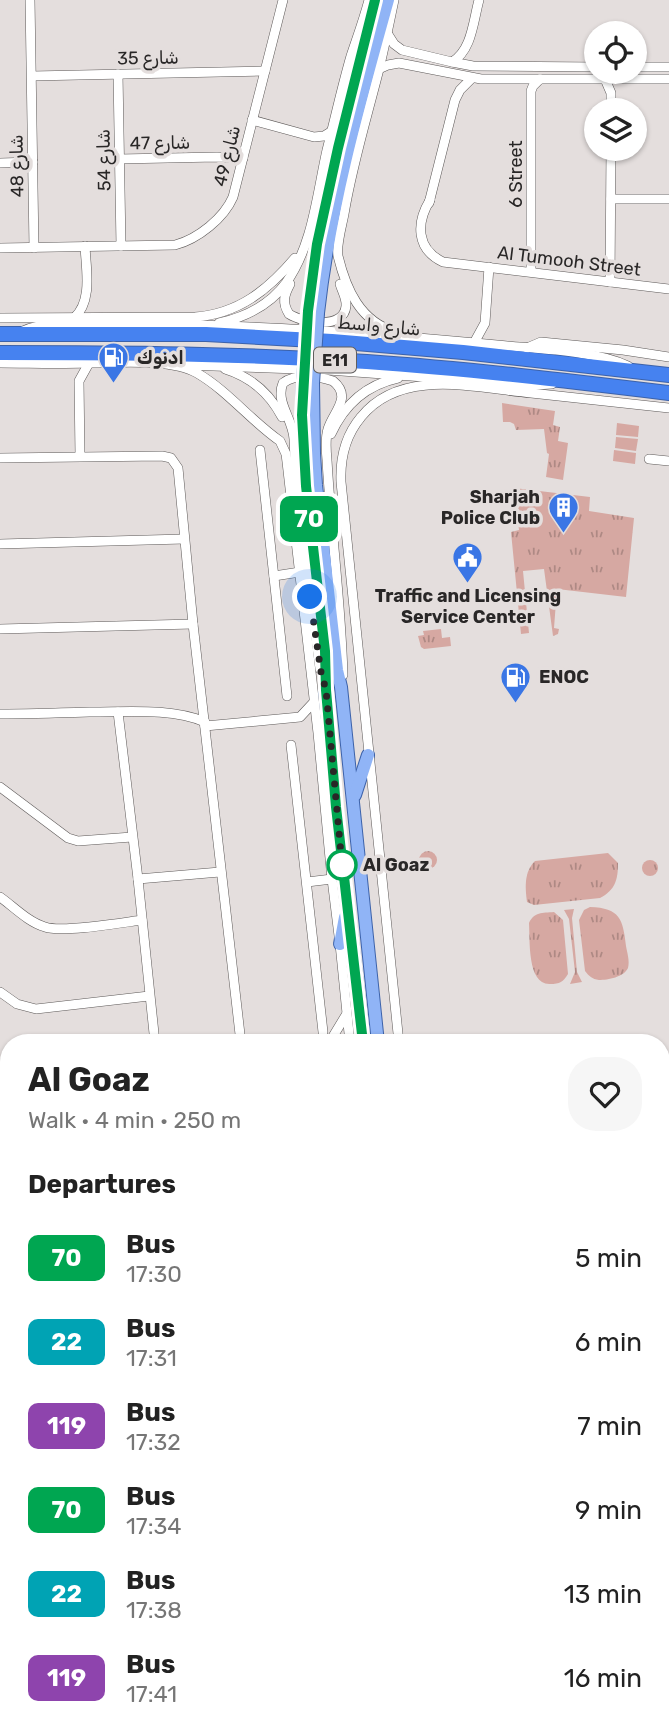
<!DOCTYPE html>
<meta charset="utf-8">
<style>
body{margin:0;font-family:Rubik,Vazirmatn,sans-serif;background:#f6f6f6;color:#222;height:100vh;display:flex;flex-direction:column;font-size:26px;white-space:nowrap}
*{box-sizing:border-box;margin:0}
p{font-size:23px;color:#767676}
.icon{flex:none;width:38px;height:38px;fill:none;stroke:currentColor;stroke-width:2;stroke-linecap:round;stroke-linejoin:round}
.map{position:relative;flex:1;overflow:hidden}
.sheet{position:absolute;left:0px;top:1034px;width:670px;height:702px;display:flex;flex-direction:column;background:#fff;border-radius:28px 28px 0 0;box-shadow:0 2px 5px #0004}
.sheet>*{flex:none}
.badge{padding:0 14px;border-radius:10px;font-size:24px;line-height:46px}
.buttons{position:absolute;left:584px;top:21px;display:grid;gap:14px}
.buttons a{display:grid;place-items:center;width:63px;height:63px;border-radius:50%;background:#fff;box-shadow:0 2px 5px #0004;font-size:35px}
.you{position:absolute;width:35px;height:35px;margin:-18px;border:5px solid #fff;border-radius:50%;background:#1a73e8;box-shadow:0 0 0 10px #1a73e833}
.map>.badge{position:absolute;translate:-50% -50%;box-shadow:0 0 0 4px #fff}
h2{padding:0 28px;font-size:26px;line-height:63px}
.round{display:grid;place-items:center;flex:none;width:74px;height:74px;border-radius:28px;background:#f6f6f6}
.overview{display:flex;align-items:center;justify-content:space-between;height:119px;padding:0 28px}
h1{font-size:33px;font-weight:700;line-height:52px}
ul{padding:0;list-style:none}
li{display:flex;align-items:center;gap:21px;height:84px;padding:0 28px}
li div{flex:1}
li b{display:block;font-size:26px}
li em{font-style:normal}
li .badge{min-width:77px;font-weight:700;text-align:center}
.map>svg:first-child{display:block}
.grass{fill:url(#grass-tufts)}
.pitch{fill:#d6a8a2}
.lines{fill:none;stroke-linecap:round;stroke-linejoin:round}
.minor-casing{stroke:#5d5958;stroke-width:10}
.major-casing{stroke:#3c62aa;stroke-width:14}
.highway-casing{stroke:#3c62aa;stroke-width:16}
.minor{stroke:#fff;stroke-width:9}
.major{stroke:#90b4f6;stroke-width:12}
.highway{stroke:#4682f0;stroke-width:14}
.major-bridge-casing{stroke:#3c62aa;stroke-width:14;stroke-linecap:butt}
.major-bridge{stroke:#90b4f6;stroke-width:12}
.line-casing{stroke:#fff;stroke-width:16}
.line{stroke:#00a651;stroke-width:10}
.walk{stroke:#292727;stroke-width:7;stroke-dasharray:0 12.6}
.stop-dot{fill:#fff;stroke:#00a651;stroke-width:3.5}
.labels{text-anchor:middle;stroke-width:7;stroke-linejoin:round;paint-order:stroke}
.shield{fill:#e4dedd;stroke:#615e5e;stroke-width:2}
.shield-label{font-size:16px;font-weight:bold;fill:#292727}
.street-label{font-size:18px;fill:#292727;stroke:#e4dedd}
.poi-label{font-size:18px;font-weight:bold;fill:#292727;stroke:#e4dedd;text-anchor:start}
.stop-label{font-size:18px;font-weight:bold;fill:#292727;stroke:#e4dedd;text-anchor:start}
</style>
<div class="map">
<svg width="669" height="1735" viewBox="0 0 669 1735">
<defs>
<pattern id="grass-tufts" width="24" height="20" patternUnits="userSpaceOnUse" patternTransform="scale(1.75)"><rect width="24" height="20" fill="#d6a8a2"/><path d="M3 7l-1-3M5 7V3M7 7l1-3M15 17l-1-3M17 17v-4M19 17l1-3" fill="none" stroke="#ae8984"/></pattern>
</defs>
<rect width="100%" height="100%" fill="#e4dedd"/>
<g class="grass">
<path d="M502,403L555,411L553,425L560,427L558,441L568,443L563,480L546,477L549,454L547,453L544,429L516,430L514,424L510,422H503Z"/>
<path d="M514,488L590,497L589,511L634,518L626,597L557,589L554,628L559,629L558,634L553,636L544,569L523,571L529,633L521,634L511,532L519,530L515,498H507V492Z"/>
<path d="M441,629L442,638L450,637L451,646L424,649L421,647L418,636L424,635L423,631Z"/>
<circle cx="428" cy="860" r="9"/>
<path d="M608,853L618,863C618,880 615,890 600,898L534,905L527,902C525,887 524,872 535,861Z"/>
<circle cx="650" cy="868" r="8"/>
<path d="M590,907C620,908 623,919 626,946C627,952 630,961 628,968C624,977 608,980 599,980C592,979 589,976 585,971L579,920L584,910Z"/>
<path d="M574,909L572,918L577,972L582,982L570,984L575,972L569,919L564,910Z"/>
<path d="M554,912L563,920L568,974C563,982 560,984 550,984C527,985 530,940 529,923C534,912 542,913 554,912Z"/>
</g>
<g class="pitch">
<path d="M617,423L639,426L638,437L616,435Z"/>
<path d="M616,437L638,439L636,451L615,448Z"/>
<path d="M614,450L636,453L635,464L613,461Z"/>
</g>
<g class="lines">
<defs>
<g id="minor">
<path d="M30,0L34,248"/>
<path d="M394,0C389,24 384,49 378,73C366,120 352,166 344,214C342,225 336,245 338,256C346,289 360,322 396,332"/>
<path d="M387,33L394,44L402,50L452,62L473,66L597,67"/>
<path d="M452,62C472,50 473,22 479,0"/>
<path d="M635,67H669"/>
<path d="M379,69L388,65L399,63L481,79H669"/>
<path d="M118,74L121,246"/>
<path d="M32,76L265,71"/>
<path d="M605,79L611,93V110"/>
<path d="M252,120L314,137L324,136L332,131"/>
<path d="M119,159L217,157L243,158"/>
<path d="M0,163L33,162"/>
<path d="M611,199H669"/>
<path d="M430,200C416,223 416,249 443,262L669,289"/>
<path d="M429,203L455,100L460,90L472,78"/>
<path d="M0,248L175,245C198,239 224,218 233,197L283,0"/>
<path d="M531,271V91L533,86L540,79"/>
<path d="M610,282L611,149"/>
<path d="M290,284C284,295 282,303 289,314C303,323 344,330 346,306C347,299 342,291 340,284"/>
<path d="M0,318L195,317C238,314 268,290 295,258"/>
<path d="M74,318C93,301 86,269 85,246"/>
<path d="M219,323C246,317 269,306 286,283C313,245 317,194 327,150C335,119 342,87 351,56C357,38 364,19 369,0"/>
<path d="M23,331C46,319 95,324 122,324C247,324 373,333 497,345C535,349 594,350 628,366"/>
<path d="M474,343L485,323L489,267"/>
<path d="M527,348L541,342L623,350L669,357"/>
<path d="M0,363C29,363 57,364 86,363C117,363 171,358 197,373C228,391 251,421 280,441L286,454L287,462L318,733L332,879L340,944L350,1043"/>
<path d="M185,365L328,370L535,385L552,384"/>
<path d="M225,369C251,377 270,394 282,417"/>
<path d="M331,434C344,405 366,385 398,378"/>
<path d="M260,450L287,696"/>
<path d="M80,456L79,381L89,363"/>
<path d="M0,458L162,456L171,458L178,468L193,624L241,1043"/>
<path d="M649,459L669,461"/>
<path d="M0,544L184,539"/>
<path d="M274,576L300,572L301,569"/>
<path d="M0,629L193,624"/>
<path d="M320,669C310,593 297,516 294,439C293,419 275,402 283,383C297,373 317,376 333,381C353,397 333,412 328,429C325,439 326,450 327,460C331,532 341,603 343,675"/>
<path d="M118,712L138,879L155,1043"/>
<path d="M0,714C31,714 61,713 92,712C128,712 172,708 205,722"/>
<path d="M205,726L300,717L314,702"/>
<path d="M291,745L323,1032"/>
<path d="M0,787L68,838L78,841L132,837"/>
<path d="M138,879L220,872"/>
<path d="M307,882L332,879"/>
<path d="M0,897C14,907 28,922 45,927C62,933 120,923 142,920"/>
<path d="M0,992L17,1004L36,1009L149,996"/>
<path d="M329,1043L346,1015"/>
<path d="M399,1043L341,482C340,458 345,436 361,417C401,367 476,388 531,393C577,398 623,403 669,408"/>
<path d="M0,1086L9,1089"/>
<path d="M0,1108L9,1104"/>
<path d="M662,1176L669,1175"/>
<path d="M0,1234L9,1224"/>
<path d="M0,1362H9"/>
<path d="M0,1574H9"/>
<path d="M164,1727L165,1735"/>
<path d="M541,1727L557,1733L604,1735"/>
<path d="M365,1735L372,1727"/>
</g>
<g id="major">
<path d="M308,311C320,205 349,103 375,0"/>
<path d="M318,313C330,205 359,104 388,0"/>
<path d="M303,382L302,415L306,486L325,651V690L336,807L364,1043"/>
<path d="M313,383L314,453L316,485L337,670L341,687L378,1043"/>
<path d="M355,795L368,755"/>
<path d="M340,944L345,917"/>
<path d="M488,1727L496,1735"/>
<path d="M379,1735L386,1727"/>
</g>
<g id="highway">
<path d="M0,334H206L332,341L463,352L669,375"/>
<path d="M0,353C123,353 245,354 367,362C468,369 569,381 669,393"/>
</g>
</defs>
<use href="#minor" class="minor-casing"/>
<use href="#major" class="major-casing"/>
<use href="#highway" class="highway-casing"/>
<use href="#minor" class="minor"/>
<use href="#major" class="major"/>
<use href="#highway" class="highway"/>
<defs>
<g id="major-bridge">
<path d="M303,382L308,311"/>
<path d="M313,383L318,313"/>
</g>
</defs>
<use href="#major-bridge" class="major-bridge-casing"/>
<use href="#major-bridge" class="major-bridge"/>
</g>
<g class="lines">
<defs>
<path id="line" d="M363,1043L336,807L326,690L325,651L306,486L302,415L308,311L317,244L338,148L375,0"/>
</defs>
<use href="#line" class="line-casing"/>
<use href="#line" class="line"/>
<path class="walk" d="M310,597L321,672L326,690L342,865"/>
</g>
<defs>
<symbol id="fuel-pin" viewBox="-11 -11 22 30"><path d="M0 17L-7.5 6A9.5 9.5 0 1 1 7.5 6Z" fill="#3a76e5" stroke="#e4dedd"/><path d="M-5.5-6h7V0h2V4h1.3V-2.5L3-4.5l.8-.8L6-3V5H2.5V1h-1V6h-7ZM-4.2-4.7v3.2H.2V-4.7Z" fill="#fff"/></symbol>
<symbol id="building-pin" viewBox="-11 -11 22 30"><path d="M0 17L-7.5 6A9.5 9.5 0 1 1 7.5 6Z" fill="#3a76e5" stroke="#e4dedd"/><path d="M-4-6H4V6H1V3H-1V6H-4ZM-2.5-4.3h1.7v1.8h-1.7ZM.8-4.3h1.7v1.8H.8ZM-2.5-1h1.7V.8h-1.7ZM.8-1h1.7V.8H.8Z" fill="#fff"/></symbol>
<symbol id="civic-pin" viewBox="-11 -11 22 30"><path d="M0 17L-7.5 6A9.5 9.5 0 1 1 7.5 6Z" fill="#3a76e5" stroke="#e4dedd"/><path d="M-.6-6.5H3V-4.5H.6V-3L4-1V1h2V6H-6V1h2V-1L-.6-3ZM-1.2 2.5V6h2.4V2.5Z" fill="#fff"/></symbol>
</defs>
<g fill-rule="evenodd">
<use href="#fuel-pin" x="96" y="340" width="35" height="47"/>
<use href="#building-pin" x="546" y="490" width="35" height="47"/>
<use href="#civic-pin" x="450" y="540" width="35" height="47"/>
<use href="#fuel-pin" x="498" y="660" width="35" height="47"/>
</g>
<circle class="stop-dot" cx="342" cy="865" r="14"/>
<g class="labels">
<rect class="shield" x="314" y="347.5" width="42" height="25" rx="5"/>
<g class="shield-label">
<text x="335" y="366">E11</text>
</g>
<g class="street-label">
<text transform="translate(148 58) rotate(-1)" y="6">شارع 35</text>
<text transform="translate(160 143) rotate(-1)" y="6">شارع 47</text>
<text transform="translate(227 156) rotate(-76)" y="6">شارع 49</text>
<text transform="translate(104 160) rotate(-91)" y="6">شارع 54</text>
<text transform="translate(17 166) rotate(-91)" y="6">شارع 48</text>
<text transform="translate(516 174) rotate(-90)" y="6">6 Street</text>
<text transform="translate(569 261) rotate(7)" y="6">Al Tumooh Street</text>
<text transform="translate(379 326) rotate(5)" y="6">شارع واسط</text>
</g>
<g class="poi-label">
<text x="137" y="364">ادنوك</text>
<text x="540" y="503" text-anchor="end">Sharjah<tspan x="540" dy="21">Police Club</tspan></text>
<text x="468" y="602" text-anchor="middle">Traffic and Licensing<tspan x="468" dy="21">Service Center</tspan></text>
<text x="539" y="683">ENOC</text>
</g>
<g class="stop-label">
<text x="363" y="871">Al Goaz</text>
</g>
</g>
</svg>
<div class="buttons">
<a><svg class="icon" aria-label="locate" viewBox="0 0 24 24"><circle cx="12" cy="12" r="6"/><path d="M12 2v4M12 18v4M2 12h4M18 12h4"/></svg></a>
<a><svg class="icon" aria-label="layers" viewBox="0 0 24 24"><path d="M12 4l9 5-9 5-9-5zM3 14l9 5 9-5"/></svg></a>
</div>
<div class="you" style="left:310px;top:597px"></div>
<b class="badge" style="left:309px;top:519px;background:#00a651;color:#fff">70</b>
<section class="sheet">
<div class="overview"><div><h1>Al Goaz</h1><p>Walk · 4 min · 250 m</p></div><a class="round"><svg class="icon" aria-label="heart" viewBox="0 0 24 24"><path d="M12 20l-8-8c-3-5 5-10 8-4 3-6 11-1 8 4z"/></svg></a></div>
<h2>Departures</h2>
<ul>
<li><span class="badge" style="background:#00a651;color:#fff">70</span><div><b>Bus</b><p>17:30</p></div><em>5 min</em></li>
<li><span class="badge" style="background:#00a3b4;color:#fff">22</span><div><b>Bus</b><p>17:31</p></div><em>6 min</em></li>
<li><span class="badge" style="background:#8e44ad;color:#fff">119</span><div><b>Bus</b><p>17:32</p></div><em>7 min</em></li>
<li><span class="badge" style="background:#00a651;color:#fff">70</span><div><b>Bus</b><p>17:34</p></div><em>9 min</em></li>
<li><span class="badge" style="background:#00a3b4;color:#fff">22</span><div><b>Bus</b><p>17:38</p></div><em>13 min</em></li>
<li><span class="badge" style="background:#8e44ad;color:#fff">119</span><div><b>Bus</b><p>17:41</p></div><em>16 min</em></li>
</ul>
</section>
</div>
